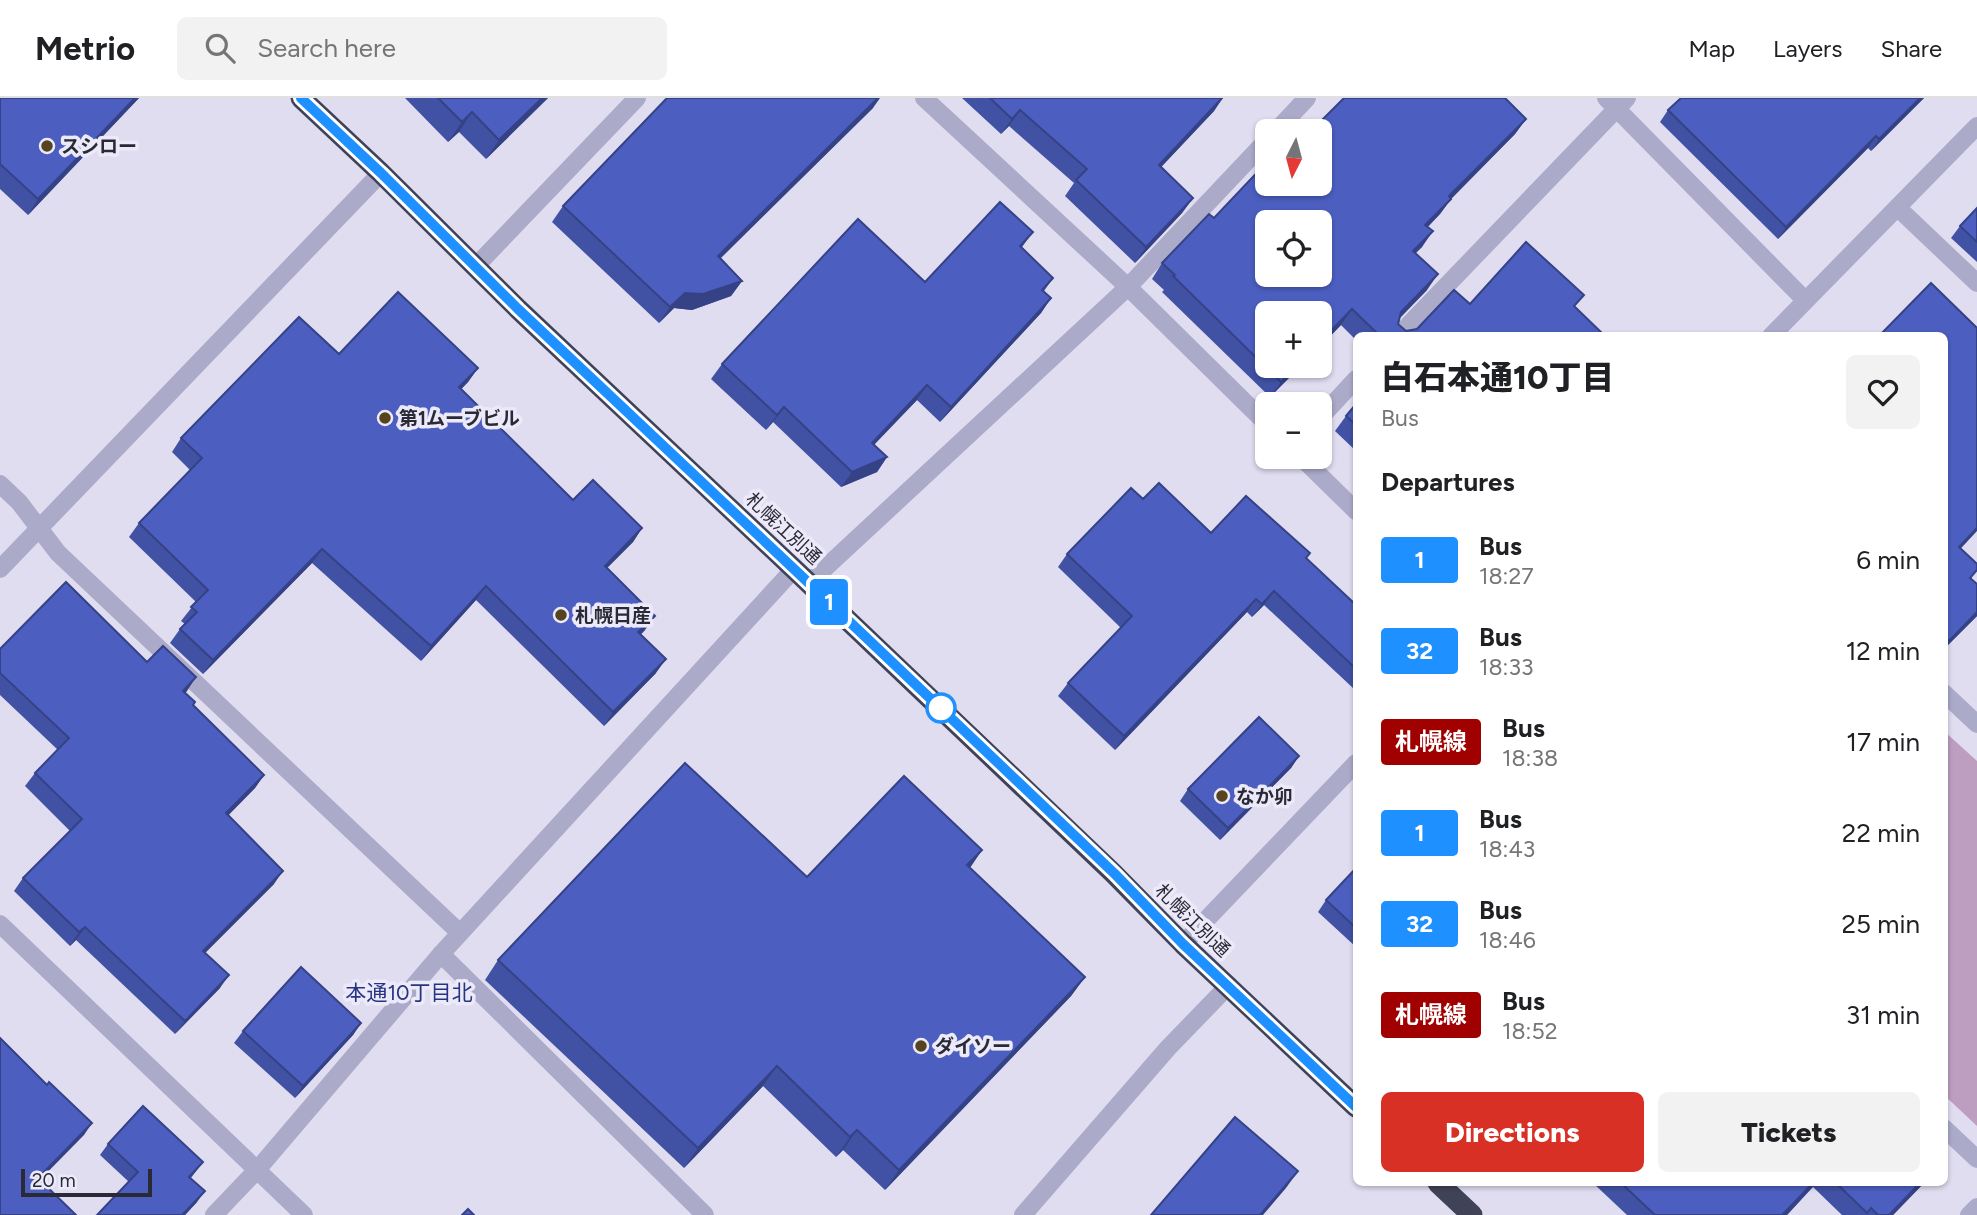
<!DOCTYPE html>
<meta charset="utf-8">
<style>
body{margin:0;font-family:Figtree,"Noto Sans JP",sans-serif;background:#f2f2f2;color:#202124;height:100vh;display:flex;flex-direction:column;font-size:26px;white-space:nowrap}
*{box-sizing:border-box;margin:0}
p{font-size:23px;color:#757577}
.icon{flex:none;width:38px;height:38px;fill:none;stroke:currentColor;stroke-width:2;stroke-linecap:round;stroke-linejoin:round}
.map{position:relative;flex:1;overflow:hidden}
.details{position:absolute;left:1353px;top:234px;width:595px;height:854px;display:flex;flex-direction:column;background:#fff;border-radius:10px;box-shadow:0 2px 5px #0004}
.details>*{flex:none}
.badge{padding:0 14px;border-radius:5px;font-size:24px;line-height:46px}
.needle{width:46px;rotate:186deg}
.controls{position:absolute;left:1255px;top:21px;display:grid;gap:14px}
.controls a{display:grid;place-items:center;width:77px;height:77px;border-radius:10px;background:#fff;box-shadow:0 2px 5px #0004;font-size:35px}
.scale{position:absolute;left:21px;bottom:18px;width:131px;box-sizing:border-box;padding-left:7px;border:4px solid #292a36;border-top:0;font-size:19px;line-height:24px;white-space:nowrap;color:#292a36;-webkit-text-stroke:5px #ece9f9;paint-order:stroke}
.map>.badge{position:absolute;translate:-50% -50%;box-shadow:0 0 0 4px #fff}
h2{padding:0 28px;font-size:26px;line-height:63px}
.round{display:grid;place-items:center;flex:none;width:74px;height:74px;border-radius:10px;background:#f2f2f2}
.headline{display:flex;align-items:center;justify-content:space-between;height:119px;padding:0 28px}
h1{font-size:33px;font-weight:800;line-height:52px}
.action{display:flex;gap:14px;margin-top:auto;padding:14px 28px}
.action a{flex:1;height:80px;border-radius:10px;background:#d93025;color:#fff;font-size:28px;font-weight:800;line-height:80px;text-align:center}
.action a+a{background:#f2f2f2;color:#202124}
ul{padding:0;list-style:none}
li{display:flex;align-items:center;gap:21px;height:91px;padding:0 28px}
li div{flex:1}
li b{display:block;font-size:26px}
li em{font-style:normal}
li .badge{min-width:77px;font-weight:700;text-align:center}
header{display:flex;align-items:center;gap:42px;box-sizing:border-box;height:98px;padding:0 35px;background:#fff;border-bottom:2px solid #e0e0e0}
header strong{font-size:33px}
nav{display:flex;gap:38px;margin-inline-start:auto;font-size:24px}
.search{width:490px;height:63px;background:#f2f2f2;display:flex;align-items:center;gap:18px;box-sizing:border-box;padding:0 24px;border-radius:10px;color:#757577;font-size:26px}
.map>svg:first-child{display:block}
.green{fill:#bd9ec0}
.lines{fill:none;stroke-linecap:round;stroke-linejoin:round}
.minor{stroke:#abaac9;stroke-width:18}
.highway{stroke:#404357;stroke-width:21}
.wall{fill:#4152a5}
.shaded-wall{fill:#354286}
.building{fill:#4c5fc0;stroke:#354286;stroke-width:2;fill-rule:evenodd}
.line-casing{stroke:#fff;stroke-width:16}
.line{stroke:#1e90ff;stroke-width:10}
.poi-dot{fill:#564420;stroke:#ece9f9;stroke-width:2.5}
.stop-dot{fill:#fff;stroke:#1e90ff;stroke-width:3.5}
.labels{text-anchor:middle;stroke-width:7;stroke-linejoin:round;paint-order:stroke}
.poi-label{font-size:19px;font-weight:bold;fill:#292a36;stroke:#ece9f9;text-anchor:start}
.street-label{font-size:19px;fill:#292a36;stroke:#ece9f9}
.neighbourhood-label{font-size:21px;fill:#263582;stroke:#ece9f9}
</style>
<header>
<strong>Metrio</strong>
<div class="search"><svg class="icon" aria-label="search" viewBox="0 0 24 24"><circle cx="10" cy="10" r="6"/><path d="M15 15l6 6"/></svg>Search here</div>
<nav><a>Map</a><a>Layers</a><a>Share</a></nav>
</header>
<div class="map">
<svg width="1977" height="1117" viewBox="0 0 1977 1117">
<rect width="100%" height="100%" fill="#e0ddf1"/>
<path class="green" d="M1944,633L1977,663V1028L1944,997Z"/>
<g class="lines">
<g class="minor">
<path d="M924,0L1128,189L1267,326"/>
<path d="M1606,0L1805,202"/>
<path d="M1276,33L1307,0"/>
<path d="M1898,110L1977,185"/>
<path d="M475,169L637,0"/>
<path d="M1398,238L1627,0"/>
<path d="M1771,238L1977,28"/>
<path d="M1320,320L1356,281"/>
<path d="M1301,359L1356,413"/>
<path d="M0,386L19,404L58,455L460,835"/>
<path d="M0,471L381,75"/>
<path d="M809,485L1128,189L1267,42"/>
<path d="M1944,595L1977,626"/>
<path d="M0,826L304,1117"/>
<path d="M1183,846L1356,665"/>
<path d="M441,856L705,1117"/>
<path d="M1944,1030L1977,1061"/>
<path d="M214,1117L257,1072L441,856L794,471"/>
<path d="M1023,1117L1168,950L1229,887"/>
<path d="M1969,1117L1977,1109"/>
</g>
<g class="highway">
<path d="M301,0L381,75L518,211L794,471L1113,775L1183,846L1356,1009"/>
<path d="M1438,1085L1472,1117"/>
</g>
</g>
<g class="wall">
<path d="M0,0H139L28,117L0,91Z"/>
<path d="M405,0H548L486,61L459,34L448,44Z"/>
<path d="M962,0H1223L1214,13L1161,69L1193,100L1182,115L1135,165L1065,98L1074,85L1009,28L1001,36Z"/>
<path d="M1681,0H1924L1871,53L1868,50L1778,141L1660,24L1668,12Z"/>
<path d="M873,10L721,160L742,183L731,198L692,212L674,210L659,225L552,124L563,108Z"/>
<path d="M1526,21L1515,36L1451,101L1440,116L1428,129L1422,149L1415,155L1427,192L1400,220L1398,226L1406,233L1417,231L1470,206L1575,210L1605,238H1356V242L1341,227L1270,299L1162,194L1164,192L1152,181L1162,165L1214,120L1267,86Z"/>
<path d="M1977,110V164L1951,140L1960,128Z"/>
<path d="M1021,150L1053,180L1044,193L1051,200L1041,215L940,324L917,302L874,347L887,359L877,374L841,389L773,324L766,332L711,281L722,266L925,184Z"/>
<path d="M1944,238L1960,451L1972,481L1977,518L1944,551Z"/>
<path d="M339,256L478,270L468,284L461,291L573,402L642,430L633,444L607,470L645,532L641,536L656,575L604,628L476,502L421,563L312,465L203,576L170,545L180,531L185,526L181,523L196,504L129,439L139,425L190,372L172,354L181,340Z"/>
<path d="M1356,306V353L1335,333L1346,318Z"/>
<path d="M1143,401L1211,435L1310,455L1306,461L1356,507V586L1353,590L1264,507L1252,519L1247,514L1115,652L1058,598L1068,585L1121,530L1058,469L1067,456Z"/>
<path d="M0,551L147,564L187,593L185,595L193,607L264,677L255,690L228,717L274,786L205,855L220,890L175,936L76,842L70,848L14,793L23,780L70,733L25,688L35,675L58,652L0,597Z"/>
<path d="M1299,658L1291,670L1220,742L1180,703L1188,691Z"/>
<path d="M982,752L970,770L1085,879L1071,898L885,1092L843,1052L836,1059L763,988L684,1070L485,882L498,862L807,779Z"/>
<path d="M1356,770V849L1318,814L1326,802Z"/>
<path d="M361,925L353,937L295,1000L234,945L243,933Z"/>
<path d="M108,1046L203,1064L191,1080L197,1104L185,1117H97L129,1084L100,1057Z"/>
<path d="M1593,1085H1924L1893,1117H1842L1813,1089L1787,1117H1627Z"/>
</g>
<g class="shaded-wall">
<path d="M135,0H139L28,117L38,101Z"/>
<path d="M542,0H548L486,61L499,42Z"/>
<path d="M878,0H880L873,10L707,173L718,158Z"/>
<path d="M1222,0L1214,13L1148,83L1159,67Z"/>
<path d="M1920,0H1924L1871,53L1879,41Z"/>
<path d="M1020,12L1009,28L1001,36L1012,21Z"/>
<path d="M472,14L459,34L448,44L462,24Z"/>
<path d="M1526,21L1515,36L1451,101L1440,116L1414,142L1425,127L1449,98Z"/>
<path d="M1876,38L1868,50L1778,141L1786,129Z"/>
<path d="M1193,100L1182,115L1135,165L1146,149Z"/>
<path d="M1433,133L1422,149L1402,169L1413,153Z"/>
<path d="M1033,134L1022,149L1009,163L1020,148Z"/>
<path d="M1438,176L1427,192L1390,230L1401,214Z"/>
<path d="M742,183L731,198L692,212L674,210L659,225L670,209L685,195Z"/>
<path d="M1051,200L1041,215L940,324L951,309Z"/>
<path d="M1352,211L1341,227L1320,249V244Z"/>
<path d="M1297,268H1301L1270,299L1281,284Z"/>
<path d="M478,270L468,284L449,304L459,289Z"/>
<path d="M927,287L917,302L861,360L872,345Z"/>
<path d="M784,309L773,324L766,332L777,317Z"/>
<path d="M887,359L877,374L841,389L852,374Z"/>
<path d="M642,430L633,444L595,482L605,468Z"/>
<path d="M1977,430V433L1951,461L1959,449Z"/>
<path d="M322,451L312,465L203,576L213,562Z"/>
<path d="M486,488L476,502L421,563L431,548Z"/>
<path d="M1274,493L1264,507L1252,519L1262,506Z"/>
<path d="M1256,501L1247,514L1115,652L1124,638Z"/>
<path d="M1977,514V518L1944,551L1949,543Z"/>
<path d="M655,518L645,532L629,549L638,534Z"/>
<path d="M666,561L656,575L604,628L613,614Z"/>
<path d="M196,579L187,593L174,606L183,593Z"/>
<path d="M1299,658L1291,670L1220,742L1228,730Z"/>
<path d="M264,677L255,690L217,729L226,715Z"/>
<path d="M982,752L968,772L967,767Z"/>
<path d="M283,773L274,786L194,866L203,853Z"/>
<path d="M85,829L76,842L70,848L79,834Z"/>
<path d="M229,877L220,890L175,936L185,923Z"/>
<path d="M1085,879L1071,898L885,1092L899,1072Z"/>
<path d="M361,925L353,937L295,1000L303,988Z"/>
<path d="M777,968L763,988L684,1070L698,1050Z"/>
<path d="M92,1025L84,1037L30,1092L38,1080Z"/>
<path d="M857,1032L843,1052L836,1059L850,1039Z"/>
<path d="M1298,1073L1286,1090L1263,1117H1260Z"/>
<path d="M1813,1085H1816L1787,1117H1782Z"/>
<path d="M1920,1085H1924L1893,1117H1889Z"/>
<path d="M205,1093L197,1104L185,1117H182Z"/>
</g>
<g class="building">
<path d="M0,0H135L38,101L0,66Z"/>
<path d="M438,0H542L499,42L472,14L462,24Z"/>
<path d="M667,0H878L718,158L742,183L703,196L685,195L670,209L563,108Z"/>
<path d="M990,0H1222L1159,67L1193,100L1146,149L1076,82L1087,71L1020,12L1012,21Z"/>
<path d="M1344,0H1505L1526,21L1449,98L1451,101L1425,127L1433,133L1413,153L1438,176L1401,214L1398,226L1406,233L1417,231L1454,192L1470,206L1526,144L1584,197L1574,208L1605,238H1380L1352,211L1320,244V215H1267V268H1297L1281,284L1173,178L1175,177L1162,165L1209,116L1214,120L1267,64V86H1320V33H1311ZM1267,124H1320V177H1267Z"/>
<path d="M1681,0H1920L1879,41L1876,38L1786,129L1668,12Z"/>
<path d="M1000,104L1033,134L1020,148L1053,180L1042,192L1051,200L951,309L927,287L872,345L887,359L852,374L784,309L777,317L722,266L858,121L925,184Z"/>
<path d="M1977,110V144L1960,128Z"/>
<path d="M1931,185L1977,230V430L1959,449L1977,466V472L1970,480L1977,486V514L1949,543L1944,538V238H1879Z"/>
<path d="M398,194L478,270L459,289L573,402L593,382L642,430L605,468L655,518L638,534L666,561L613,614L486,488L431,548L322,451L213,562L180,531L197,514L191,509L208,492L139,425L202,360L181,340L299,219L339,256Z"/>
<path d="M1356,306V327L1346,318Z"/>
<path d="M1159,385L1211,435L1246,398L1310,455L1306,460L1356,507V571L1274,493L1262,506L1256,501L1124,638L1068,585L1132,518L1067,456L1131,390L1143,401Z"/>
<path d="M66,484L147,564L163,548L196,579L183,593L195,604L193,607L264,677L226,715L283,773L203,853L229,877L185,923L85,829L79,834L23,780L82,721L35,675L69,640L0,575V551Z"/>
<path d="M1259,619L1299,658L1228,730L1188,691Z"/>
<path d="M685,665L807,779L904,678L982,752L967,767L1085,879L899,1072L857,1032L850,1039L777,968L698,1050L498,862Z"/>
<path d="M1356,770V830L1326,802Z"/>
<path d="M301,869L361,925L303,988L243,933Z"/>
<path d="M0,940L47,987L49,984L92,1025L38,1080L76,1117H0Z"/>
<path d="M143,1008L203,1064L189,1079L205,1093L182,1117H97L138,1074L108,1046Z"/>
<path d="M1235,1019L1298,1073L1260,1117H1151Z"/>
<path d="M1621,1085H1813L1782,1117H1655Z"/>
<path d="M1836,1085H1920L1889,1117H1878L1871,1110L1867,1115Z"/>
<path d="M468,1111L474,1117H462Z"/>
</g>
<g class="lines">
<defs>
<path id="line" d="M301,0L381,75L518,211L794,471L1114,775L1183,846L1356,1009"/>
</defs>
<use href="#line" class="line-casing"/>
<use href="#line" class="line"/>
</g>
<g class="poi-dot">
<circle cx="47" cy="48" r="7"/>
<circle cx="385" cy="320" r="7"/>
<circle cx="561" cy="517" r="7"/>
<circle cx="1222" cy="698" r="7"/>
<circle cx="921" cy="948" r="7"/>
</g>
<circle class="stop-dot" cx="941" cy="610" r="14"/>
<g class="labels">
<g class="poi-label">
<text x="61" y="55">スシロー</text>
<text x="399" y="327">第1ムーブビル</text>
<text x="575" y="524">札幌日産</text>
<text x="1236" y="705">なか卯</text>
<text x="935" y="955">ダイソー</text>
</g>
<g class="street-label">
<text transform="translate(784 430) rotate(43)" y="7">札幌江別通</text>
<text transform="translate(1193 822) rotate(44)" y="7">札幌江別通</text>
</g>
<g class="neighbourhood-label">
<text x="409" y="902">本通10丁目北</text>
</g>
</g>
</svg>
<div class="controls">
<a><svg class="needle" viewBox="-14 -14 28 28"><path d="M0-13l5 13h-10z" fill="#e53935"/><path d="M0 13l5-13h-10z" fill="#757577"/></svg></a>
<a><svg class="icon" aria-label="locate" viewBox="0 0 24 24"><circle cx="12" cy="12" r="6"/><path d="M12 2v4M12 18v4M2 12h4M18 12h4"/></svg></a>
<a>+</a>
<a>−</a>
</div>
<div class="scale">20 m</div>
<b class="badge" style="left:829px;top:504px;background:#1e90ff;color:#fff">1</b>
<section class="details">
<div class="headline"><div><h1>白石本通10丁目</h1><p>Bus</p></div><a class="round"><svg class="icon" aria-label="heart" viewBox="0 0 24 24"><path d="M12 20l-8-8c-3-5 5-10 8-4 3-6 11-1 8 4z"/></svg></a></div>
<h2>Departures</h2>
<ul>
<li><span class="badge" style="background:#1e90ff;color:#fff">1</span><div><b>Bus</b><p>18:27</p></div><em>6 min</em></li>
<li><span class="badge" style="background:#1e90ff;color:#fff">32</span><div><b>Bus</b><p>18:33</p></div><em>12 min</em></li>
<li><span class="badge" style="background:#a00000;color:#fff">札幌線</span><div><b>Bus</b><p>18:38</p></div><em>17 min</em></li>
<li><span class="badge" style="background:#1e90ff;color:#fff">1</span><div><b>Bus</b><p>18:43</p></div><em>22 min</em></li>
<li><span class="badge" style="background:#1e90ff;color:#fff">32</span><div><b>Bus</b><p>18:46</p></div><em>25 min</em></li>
<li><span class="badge" style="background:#a00000;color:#fff">札幌線</span><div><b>Bus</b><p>18:52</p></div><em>31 min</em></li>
</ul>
<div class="action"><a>Directions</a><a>Tickets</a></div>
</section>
</div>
